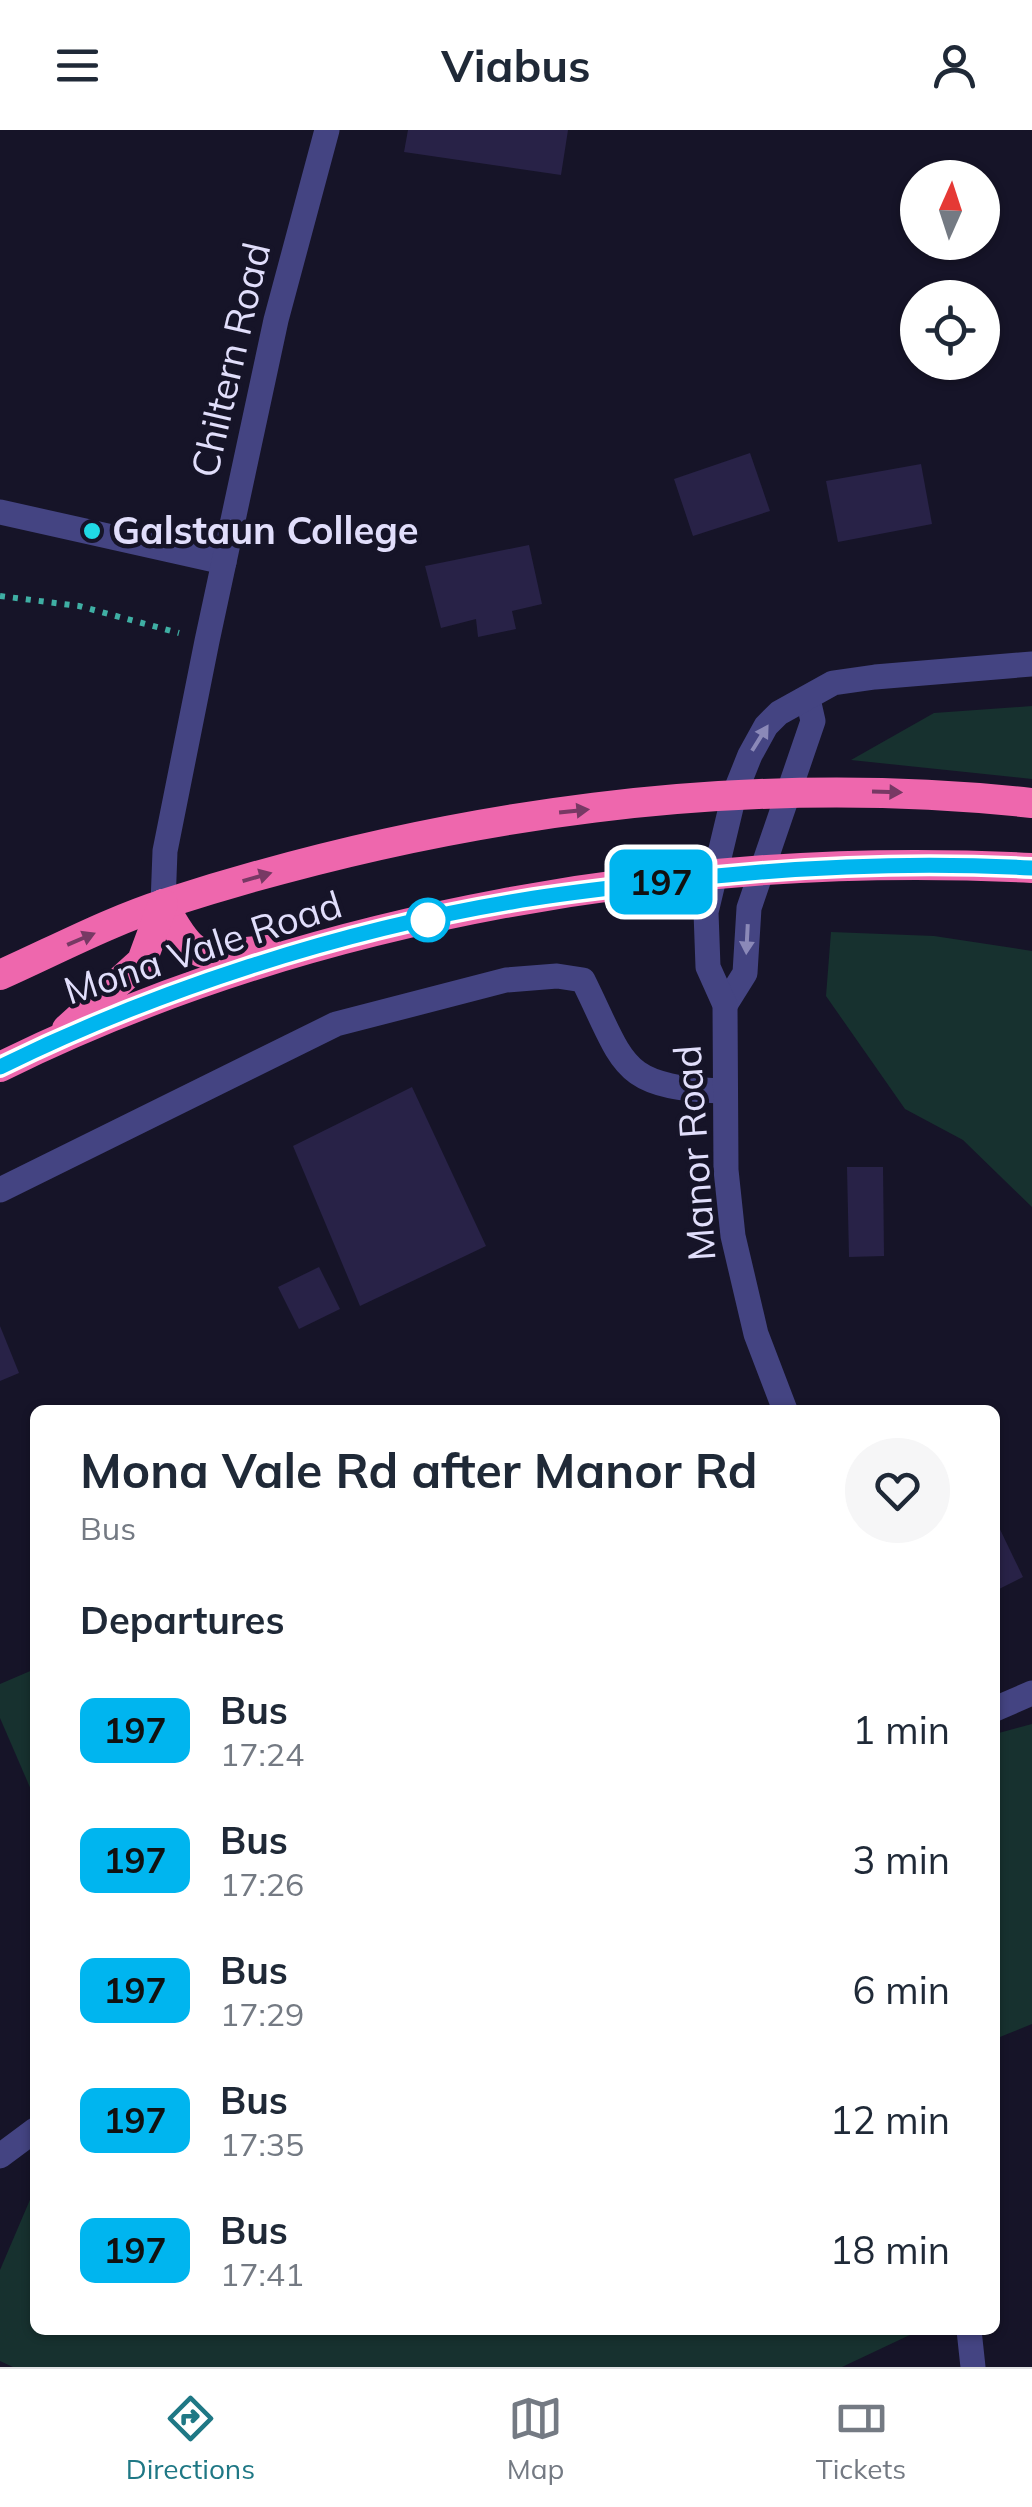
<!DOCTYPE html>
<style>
body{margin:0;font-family:Mulish,sans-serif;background:#f6f6f7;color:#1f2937;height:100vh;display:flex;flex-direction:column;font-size:38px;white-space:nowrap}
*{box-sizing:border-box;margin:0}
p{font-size:32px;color:#747a83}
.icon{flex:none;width:55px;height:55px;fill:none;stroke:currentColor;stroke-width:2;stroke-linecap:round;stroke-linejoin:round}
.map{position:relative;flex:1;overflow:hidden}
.drawer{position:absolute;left:30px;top:1275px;width:970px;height:930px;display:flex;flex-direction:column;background:#fff;border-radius:15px;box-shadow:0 2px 8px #0004}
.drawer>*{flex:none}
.badge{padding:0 20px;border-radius:15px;font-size:35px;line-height:65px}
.needle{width:65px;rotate:3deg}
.controls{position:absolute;left:900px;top:30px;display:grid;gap:20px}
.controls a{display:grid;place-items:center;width:100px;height:100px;border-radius:50%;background:#fff;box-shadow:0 2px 8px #0004;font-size:50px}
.map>.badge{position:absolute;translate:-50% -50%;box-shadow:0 0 0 5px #fff}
h2{padding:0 50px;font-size:38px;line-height:90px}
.round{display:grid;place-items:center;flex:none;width:105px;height:105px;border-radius:52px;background:#f6f6f7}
.overview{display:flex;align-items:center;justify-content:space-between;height:170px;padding:0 50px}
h1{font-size:48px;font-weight:700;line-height:75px}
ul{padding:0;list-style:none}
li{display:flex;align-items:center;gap:30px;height:130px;padding:0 50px}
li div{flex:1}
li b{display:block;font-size:38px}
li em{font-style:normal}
li .badge{min-width:110px;font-weight:700;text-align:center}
header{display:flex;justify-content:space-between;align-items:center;height:130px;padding:0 50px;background:#fff;font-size:45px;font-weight:700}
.tab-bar{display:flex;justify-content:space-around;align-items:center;height:140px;border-top:2px solid #e0e1e3;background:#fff;font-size:28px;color:#747a83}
.tab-bar a{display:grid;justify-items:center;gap:5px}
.tab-bar .active{color:#1f7885}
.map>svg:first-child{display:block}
.green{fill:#17312f}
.building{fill:#282247}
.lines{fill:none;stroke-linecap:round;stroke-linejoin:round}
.path{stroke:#3fafa4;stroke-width:6;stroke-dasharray:5 8;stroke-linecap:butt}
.minor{stroke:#444482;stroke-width:25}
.highway{stroke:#ee67ad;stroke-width:30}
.oneway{fill:#8b89b8}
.oneway2{fill:#773964}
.line-casing{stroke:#fff;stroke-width:22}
.line{stroke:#00b5ef;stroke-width:15}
.poi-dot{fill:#20d9e5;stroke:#161428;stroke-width:4}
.stop-dot{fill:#fff;stroke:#00b5ef;stroke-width:5}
.labels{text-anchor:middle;stroke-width:9;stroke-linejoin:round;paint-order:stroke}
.street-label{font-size:38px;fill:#e1defb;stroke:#161428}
.poi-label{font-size:38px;font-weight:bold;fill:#e1defb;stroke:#161428;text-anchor:start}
</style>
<header><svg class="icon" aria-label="menu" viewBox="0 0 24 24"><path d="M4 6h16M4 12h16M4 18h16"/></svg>Viabus<svg class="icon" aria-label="person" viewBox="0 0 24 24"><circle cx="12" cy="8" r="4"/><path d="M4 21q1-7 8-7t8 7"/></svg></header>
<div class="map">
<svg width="1032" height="2237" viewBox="0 0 1032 2237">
<rect width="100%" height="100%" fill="#161428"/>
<g class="green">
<path d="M1032,576V649L851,630L934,583Z"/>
<path d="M831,802L934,806L1032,821V1077L963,1010L905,979L826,866Z"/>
<path d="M35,1539V1669L0,1588V1554Z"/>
<path d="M1032,1594V1894L995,1909V1604Z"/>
<path d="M35,2058V2200H914V2203L842,2237H13L0,2231V2140Z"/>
</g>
<g class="building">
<path d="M408,0H568L561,45L404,22Z"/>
<path d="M750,323L770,381L693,406L674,349Z"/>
<path d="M921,334L932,394L838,412L826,351Z"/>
<path d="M529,415L542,474L512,481L516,499L478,507L476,489L441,498L425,436Z"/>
<path d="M412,957L486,1116L360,1176L293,1016Z"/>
<path d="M847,1037H883L884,1126L849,1127Z"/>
<path d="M319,1137L340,1179L299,1199L278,1157Z"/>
<path d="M0,1196L19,1243L0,1251Z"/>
<path d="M995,1389L1023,1447L995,1461Z"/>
</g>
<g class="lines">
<path class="path" d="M0,466L79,476L179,503"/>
<g class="minor">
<path d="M0,382L224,432"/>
<path d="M163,774L165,721L207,511L276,190L327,0"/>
<path d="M725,875L745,843L749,778L813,591L808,569"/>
<path d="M0,1060L336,894L506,850L557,846L583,850C626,937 619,957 724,961"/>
<path d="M785,1280L756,1204L733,1106L726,1040L725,875L708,837L706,782L734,665L750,625L766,596L779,583L833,553L875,547L1032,534"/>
<path d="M995,1579L1032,1563"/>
<path d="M0,2026L35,2000"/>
<path d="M969,2200L973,2237"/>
</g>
<g class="highway">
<path d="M163,774C197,838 200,825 268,820"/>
<path d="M0,845C54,821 110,791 167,773C444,684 741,641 1032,673"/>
<path d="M67,899L142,831L163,774"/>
<path d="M0,937C309,784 689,720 1032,738"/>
</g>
</g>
<defs><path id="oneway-solid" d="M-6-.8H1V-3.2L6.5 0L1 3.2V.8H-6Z" transform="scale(2.5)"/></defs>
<g class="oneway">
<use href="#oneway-solid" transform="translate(760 608) rotate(-58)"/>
<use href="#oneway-solid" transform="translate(747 809) rotate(93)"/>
</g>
<g class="oneway2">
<use href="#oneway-solid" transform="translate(887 662) rotate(2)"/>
<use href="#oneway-solid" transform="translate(574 681) rotate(-6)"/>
<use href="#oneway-solid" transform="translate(257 747) rotate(-16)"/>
<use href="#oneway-solid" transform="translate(81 809) rotate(-23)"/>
</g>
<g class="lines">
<defs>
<path id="line" d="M0,937C156,860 339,801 511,772C561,763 611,758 661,752C786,737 906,731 1032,738"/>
</defs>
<use href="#line" class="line-casing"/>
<use href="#line" class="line"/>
</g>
<circle class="poi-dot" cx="92" cy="401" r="10"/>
<circle class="stop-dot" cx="428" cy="790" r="20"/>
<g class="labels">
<g class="street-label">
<text transform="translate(231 230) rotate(-77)" y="13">Chiltern Road</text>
<text transform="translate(203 818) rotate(-18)" y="13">Mona Vale Road</text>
<text transform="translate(695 1023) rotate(-94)" y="13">Manor Road</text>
</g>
<g class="poi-label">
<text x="112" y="414">Galstaun College</text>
</g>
</g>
</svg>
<div class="controls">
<a><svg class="needle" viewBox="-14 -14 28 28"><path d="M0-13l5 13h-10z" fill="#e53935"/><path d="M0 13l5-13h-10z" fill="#747a83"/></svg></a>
<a><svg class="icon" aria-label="locate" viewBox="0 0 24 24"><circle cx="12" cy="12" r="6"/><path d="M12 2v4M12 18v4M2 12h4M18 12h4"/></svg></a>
</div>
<b class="badge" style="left:661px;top:752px;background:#00b5ef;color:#111">197</b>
<section class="drawer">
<div class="overview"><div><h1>Mona Vale Rd after Manor Rd</h1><p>Bus</p></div><a class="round"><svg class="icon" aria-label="heart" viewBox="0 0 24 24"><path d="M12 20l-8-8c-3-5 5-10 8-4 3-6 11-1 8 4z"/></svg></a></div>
<h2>Departures</h2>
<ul>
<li><span class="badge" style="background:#00b5ef;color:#111">197</span><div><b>Bus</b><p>17:24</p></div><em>1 min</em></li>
<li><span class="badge" style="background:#00b5ef;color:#111">197</span><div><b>Bus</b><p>17:26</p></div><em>3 min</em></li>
<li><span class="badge" style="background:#00b5ef;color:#111">197</span><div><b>Bus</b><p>17:29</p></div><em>6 min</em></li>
<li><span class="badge" style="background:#00b5ef;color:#111">197</span><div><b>Bus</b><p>17:35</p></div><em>12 min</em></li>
<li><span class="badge" style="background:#00b5ef;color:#111">197</span><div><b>Bus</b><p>17:41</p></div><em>18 min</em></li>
</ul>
</section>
</div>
<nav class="tab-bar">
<a class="active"><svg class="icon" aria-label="directions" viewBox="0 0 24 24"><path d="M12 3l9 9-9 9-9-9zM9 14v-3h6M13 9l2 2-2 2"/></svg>Directions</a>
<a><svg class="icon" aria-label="map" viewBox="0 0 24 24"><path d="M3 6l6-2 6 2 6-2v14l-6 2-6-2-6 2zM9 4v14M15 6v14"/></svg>Map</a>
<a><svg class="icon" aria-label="tickets" viewBox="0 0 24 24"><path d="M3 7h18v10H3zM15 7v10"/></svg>Tickets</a>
</nav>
